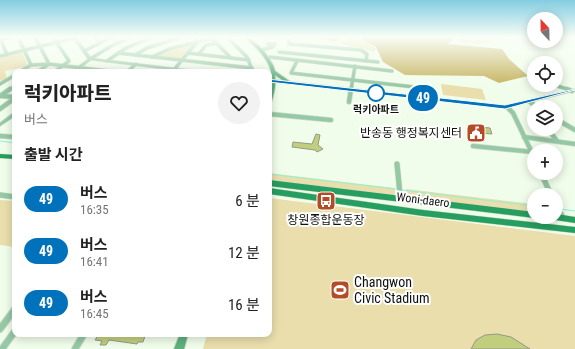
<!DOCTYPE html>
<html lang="ko">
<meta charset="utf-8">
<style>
body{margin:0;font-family:"Roboto Condensed","Noto Sans KR",sans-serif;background:#f2f2f2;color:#222;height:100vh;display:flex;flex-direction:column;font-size:15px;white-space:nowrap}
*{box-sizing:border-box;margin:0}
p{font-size:13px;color:#767676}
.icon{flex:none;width:22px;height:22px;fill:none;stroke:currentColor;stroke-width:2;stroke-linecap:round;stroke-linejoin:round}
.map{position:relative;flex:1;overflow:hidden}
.drawer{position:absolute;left:12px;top:69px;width:260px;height:268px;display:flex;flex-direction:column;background:#fff;border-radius:8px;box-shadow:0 2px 10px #0003}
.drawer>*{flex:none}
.badge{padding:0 8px;border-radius:13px;font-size:14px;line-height:26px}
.needle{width:26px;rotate:338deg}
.fabs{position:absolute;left:527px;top:12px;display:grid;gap:8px}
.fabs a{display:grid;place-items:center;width:36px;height:36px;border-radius:50%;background:#fff;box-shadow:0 2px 10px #0003;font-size:20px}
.map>.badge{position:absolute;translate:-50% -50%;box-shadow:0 0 0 2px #fff}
h2{padding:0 12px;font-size:15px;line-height:36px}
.round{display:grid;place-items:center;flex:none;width:42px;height:42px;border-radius:21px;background:#f2f2f2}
.headline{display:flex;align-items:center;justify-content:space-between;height:68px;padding:0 12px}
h1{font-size:19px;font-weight:800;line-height:30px}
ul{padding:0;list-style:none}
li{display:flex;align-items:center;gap:12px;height:52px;padding:0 12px}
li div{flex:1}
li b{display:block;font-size:15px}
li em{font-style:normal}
li .badge{min-width:44px;font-weight:700;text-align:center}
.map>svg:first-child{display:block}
.green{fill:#e9deac}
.forest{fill:#c6b461}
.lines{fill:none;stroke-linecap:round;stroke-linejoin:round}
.stream{stroke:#8cf3d6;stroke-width:1}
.building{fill:#c1ce7d;stroke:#969987}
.minor-far3-casing{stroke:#cdd8c7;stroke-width:4}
.minor-far2-casing{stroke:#cdd8c7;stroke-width:5.5}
.minor-far1-casing{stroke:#cdd8c7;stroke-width:6}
.minor-casing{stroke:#cdd8c7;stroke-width:8}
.tertiary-casing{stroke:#cdd8c7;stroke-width:1.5}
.secondary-casing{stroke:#cdd8c7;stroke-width:2}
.primary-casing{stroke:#cdd8c7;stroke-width:1}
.minor-far3{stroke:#95c9a5;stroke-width:3}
.minor-far2{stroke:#95c9a5;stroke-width:4}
.minor-far1{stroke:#95c9a5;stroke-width:5}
.minor{stroke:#95c9a5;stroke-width:6}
.tertiary{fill:#95c9a5;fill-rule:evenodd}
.secondary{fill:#5db17d;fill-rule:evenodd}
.primary{fill:#269e5f;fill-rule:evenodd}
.line{fill:#0072bc;stroke:#fff}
.stop-dot{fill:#fff;stroke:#0072bc;stroke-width:2}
.labels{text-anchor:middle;stroke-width:4;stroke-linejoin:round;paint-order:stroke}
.far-stop-label{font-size:10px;font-weight:bold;fill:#0f130d;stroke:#fff}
.poi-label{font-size:12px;fill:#0f130d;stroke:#fff;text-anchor:end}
.street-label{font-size:12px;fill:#0f130d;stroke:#fff}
.near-poi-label{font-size:14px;fill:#0f130d;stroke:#fff;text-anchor:start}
</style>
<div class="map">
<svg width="575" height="349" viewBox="0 0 575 349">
<rect width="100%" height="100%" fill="#f1fdeb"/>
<g class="green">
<path d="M346,37H360L361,40L376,49L374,52C363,47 349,48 340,42L346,41Z"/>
<path d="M462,37H498C486,48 473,43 458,41Z"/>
<path d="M195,42L180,60L156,57L169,49Z"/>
<path d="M22,52L28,66L5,71L7,79L0,81V57Z"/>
<path d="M441,84L482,89L486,100L443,95Z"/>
<path d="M269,173L394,188L396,193L393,195L269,180Z"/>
<path d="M406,189L534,204V212L412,198L406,195Z"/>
<path d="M269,198L575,236V349H203L207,334H269Z"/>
<path d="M0,200L15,201V247L0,245Z"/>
</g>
<g class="forest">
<path d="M256,37H341L335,42L325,39L258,38Z"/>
<path d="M362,37H456L448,44L502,49L509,59L528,76L499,83L484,76L405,75L383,62L376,47L362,40Z"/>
</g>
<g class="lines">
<g class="stream">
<path d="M0,141L15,143"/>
<path d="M269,174L396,189"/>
<path d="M402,190L534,206"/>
<path d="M560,209L575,211"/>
</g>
</g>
<g class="building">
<path d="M469,126L490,128L492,134L479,133L482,140H474Z"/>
<path d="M316,134L320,135L318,145L323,149L317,152L315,150L292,147L293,142L312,144Z"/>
<path d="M99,334H131L145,336L143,342H138L137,344L109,340L106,345H100L102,341L95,340Z"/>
<path d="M497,334L511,337L530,349H471L476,340L485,335Z"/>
</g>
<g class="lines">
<defs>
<g id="minor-far3">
<path d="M18,37L31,65L19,72"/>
<path d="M35,37L49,64L37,72"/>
<path d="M53,37L69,61L54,72"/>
<path d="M94,37L100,42"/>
<path d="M227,37L247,57L253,72"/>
<path d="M211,38L231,58"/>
<path d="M0,40L12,37"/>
<path d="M1,40L7,55"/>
<path d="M289,40V44L361,50L367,54L366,61"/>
<path d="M261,50L273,47L275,44H268"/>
<path d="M84,51L112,37"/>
<path d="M279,52L378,62"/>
<path d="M118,53L252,68"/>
<path d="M188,53L249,60"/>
<path d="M199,54L206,45L216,43"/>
<path d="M135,55L147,48L178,38"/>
<path d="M0,56L78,37"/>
<path d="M152,57L169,49L217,37"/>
<path d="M270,57L392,71"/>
<path d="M90,59L113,45L131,37"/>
<path d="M107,61L126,48L153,37"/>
<path d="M297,61L291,73L423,88"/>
<path d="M31,65L49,64L117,72"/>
<path d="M127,72L136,64"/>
<path d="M172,72L198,41L194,37"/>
<path d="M0,84L15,75"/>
<path d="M554,85L570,90"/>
<path d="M9,90L15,86"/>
<path d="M351,90L355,66"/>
</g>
<g id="minor-far2">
<path d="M567,89L572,91"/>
<path d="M0,96L10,89"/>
<path d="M1,96L15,97"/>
<path d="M349,102L351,89"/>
<path d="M530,102L537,107"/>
<path d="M507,107L513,113L534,157"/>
<path d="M0,109L15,98"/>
<path d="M269,114L331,120"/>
<path d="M556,119L575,130"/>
<path d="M548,129L557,141"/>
<path d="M0,136L15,137"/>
<path d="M524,137L575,144"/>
<path d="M473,146L534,152"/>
</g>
<g id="minor-far1">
<path d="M397,164L400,194L407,199"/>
<path d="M541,173L551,195"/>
<path d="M0,195L15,197"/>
<path d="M556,205L563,218"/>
</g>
<g id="minor">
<path d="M0,329L15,309"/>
<path d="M2,349L15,331"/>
<path d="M75,349L84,334"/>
</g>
<g id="tertiary">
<path d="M72,37H76L91,58L199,71L201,72H189L91,60L75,72H71L88,59Z"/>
<path d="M269,79L505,106L575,89V91L505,108L269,81Z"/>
<path d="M13,113H15V116L0,126V123Z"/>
</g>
<g id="secondary">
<path d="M245,37H249L263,50L268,57L273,65L275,71L292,83L288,84L275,75C276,85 274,94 271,103H269C269,96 271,89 272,81C273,62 258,50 245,37Z"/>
<path d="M180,334H188L184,349H174Z"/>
</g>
<g id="primary">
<path d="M0,154L15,155V159L0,158Z"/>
<path d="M269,180L534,212V217H537L534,218L269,186Z"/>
<path d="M269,188L423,210L575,227V233L423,216L269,194Z"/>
<path d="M556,214L575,217V223L549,219L548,217H556Z"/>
</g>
</defs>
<use href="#minor-far3" class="minor-far3-casing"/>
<use href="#minor-far2" class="minor-far2-casing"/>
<use href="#minor-far1" class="minor-far1-casing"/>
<use href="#minor" class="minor-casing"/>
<use href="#tertiary" class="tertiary-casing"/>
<use href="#secondary" class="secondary-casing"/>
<use href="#primary" class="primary-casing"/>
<use href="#minor-far3" class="minor-far3"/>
<use href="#minor-far2" class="minor-far2"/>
<use href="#minor-far1" class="minor-far1"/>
<use href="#minor" class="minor"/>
<use href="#tertiary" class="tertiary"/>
<use href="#secondary" class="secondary"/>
<use href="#primary" class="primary"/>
</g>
<linearGradient id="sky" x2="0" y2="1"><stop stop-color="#83cde1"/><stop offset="0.43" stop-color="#f9fef6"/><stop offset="1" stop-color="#f9fef6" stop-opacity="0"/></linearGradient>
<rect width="575" height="86" fill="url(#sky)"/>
<path class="line" d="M267,79L505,105L575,89V90L505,109L269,82L266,80Z"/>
<defs>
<symbol id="civic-square" viewBox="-11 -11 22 22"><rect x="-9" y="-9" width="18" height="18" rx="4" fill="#b34b26" stroke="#fff"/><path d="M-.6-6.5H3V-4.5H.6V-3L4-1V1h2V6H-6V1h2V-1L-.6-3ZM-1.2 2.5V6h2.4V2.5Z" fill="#fff"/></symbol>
<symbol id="bus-square" viewBox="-11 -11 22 22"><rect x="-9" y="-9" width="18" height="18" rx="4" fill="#b34b26" stroke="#fff"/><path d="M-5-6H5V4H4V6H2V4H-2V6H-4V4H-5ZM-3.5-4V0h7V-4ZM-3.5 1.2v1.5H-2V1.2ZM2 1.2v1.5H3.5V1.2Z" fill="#fff"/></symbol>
<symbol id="stadium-square" viewBox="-11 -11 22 22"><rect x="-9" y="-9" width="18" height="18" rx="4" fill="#b34b26" stroke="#fff"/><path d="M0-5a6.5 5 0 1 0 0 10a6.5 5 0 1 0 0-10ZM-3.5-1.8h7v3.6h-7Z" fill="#fff"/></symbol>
</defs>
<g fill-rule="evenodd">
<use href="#civic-square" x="465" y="122" width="22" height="22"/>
<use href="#bus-square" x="315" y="190" width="22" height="22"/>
<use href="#stadium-square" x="329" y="279" width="22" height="22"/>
</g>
<circle class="stop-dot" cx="376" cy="93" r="8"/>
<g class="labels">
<g class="far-stop-label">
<text x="376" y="113">럭키아파트</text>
</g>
<g class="poi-label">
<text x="462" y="137">반송동 행정복지센터</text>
<text x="326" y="224" text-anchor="middle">창원종합운동장</text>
</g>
<g class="street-label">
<text transform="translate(423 200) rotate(7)" y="4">Woni-daero</text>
</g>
<g class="near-poi-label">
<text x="354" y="287">Changwon<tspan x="354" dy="16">Civic Stadium</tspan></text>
</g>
</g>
</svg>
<div class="fabs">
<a><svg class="needle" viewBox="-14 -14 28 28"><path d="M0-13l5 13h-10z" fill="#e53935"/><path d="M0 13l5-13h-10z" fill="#767676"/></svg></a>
<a><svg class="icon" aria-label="locate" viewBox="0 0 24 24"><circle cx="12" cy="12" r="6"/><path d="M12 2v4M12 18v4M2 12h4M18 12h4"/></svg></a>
<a><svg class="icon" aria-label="layers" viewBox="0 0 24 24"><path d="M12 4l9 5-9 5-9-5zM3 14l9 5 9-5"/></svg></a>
<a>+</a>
<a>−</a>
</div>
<b class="badge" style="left:423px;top:98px;background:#0072bc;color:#fff">49</b>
<section class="drawer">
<div class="headline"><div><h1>럭키아파트</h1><p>버스</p></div><a class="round"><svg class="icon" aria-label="heart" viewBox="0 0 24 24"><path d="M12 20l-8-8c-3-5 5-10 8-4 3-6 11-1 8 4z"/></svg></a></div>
<h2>출발 시간</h2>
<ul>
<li><span class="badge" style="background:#0072bc;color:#fff">49</span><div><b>버스</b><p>16:35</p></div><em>6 분</em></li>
<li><span class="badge" style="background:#0072bc;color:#fff">49</span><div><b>버스</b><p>16:41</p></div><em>12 분</em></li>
<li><span class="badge" style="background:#0072bc;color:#fff">49</span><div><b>버스</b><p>16:45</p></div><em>16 분</em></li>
</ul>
</section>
</div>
